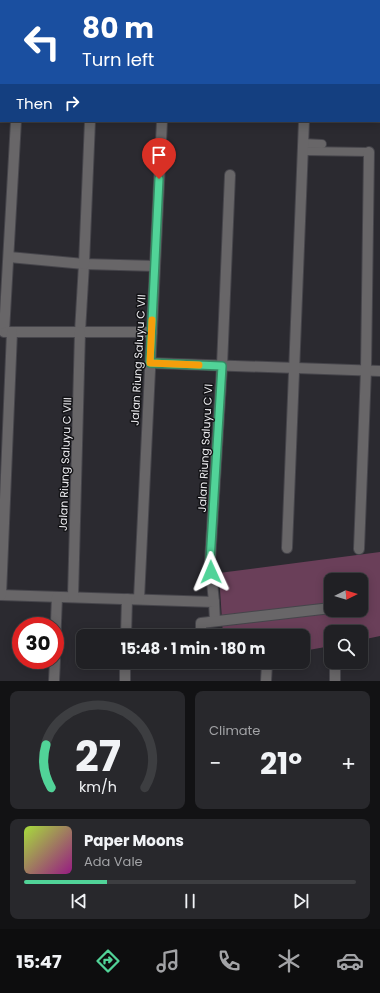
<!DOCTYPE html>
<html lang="en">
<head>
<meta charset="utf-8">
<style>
	:root { --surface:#202024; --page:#28282c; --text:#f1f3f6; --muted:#a2a3a6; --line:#3d3e41; --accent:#51d398 }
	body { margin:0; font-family:Poppins,sans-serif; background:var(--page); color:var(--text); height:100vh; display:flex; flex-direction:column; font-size:15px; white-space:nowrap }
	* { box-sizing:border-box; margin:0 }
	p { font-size:13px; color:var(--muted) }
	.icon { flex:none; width:22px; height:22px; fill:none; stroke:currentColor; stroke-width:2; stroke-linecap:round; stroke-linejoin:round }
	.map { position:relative; height:681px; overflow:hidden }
	.drawer { display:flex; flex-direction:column; gap:10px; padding:10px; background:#121214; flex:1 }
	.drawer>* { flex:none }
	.banner { position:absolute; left:0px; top:0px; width:380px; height:122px; box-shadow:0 2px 10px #0003,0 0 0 1px var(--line); background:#1a4fa0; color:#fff; overflow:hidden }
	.needle { width:26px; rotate:85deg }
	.fabs { position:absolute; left:324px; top:573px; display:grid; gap:8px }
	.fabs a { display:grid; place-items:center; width:44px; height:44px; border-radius:8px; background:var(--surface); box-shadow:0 2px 10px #0003,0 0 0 1px var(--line); font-size:20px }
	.speed { position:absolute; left:12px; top:617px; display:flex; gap:8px; font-size:20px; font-weight:700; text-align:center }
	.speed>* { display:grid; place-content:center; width:52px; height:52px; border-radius:50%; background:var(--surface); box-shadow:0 2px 10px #0003,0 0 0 1px var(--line); line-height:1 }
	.speed .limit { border:6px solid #d22; background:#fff; color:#111 }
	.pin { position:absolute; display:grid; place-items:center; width:34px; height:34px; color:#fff; margin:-41px -17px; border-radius:50% 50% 50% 0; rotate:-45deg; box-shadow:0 0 4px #0007 }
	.pin .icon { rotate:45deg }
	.me { position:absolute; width:44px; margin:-22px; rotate:359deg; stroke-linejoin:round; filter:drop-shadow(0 0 3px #0008) }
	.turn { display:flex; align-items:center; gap:14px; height:84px; padding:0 16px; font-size:18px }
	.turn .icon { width:52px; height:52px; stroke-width:2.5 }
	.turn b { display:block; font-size:28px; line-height:34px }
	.then { display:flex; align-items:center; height:38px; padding:0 16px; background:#0003; gap:8px; font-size:15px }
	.big { font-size:30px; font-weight:700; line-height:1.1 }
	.drawer .tile { flex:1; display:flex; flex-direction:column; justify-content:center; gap:6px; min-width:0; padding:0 14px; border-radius:8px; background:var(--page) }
	.drawer .dial { align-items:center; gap:0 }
	.dial svg { height:104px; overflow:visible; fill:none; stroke:var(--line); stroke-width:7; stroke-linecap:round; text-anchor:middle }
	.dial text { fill:var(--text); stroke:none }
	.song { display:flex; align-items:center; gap:12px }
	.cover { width:48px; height:48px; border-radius:6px; background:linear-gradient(135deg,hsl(80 70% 55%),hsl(310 70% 35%)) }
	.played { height:4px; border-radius:2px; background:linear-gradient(90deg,var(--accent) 25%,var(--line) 25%) }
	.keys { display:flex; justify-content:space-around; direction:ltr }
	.heat { display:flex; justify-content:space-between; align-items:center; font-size:22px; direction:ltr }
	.drawer .tiles { flex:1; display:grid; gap:10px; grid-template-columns:1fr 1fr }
	.tile:last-child { grid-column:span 2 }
	.trip { position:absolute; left:76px; top:629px; width:234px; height:40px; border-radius:8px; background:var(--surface); box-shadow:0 2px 10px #0003,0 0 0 1px var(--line); font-weight:700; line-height:40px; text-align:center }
	.tab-bar { display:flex; height:64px; justify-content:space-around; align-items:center; background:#0d0d0e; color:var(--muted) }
	.tab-bar .icon { width:28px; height:28px }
	.tab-bar .active { color:var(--accent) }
	.tab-bar b { font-size:18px; color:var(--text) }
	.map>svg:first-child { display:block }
	.green { fill:#6a3f59; fill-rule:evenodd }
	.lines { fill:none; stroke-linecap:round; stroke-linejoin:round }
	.service-casing { stroke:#46454b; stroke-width:10 }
	.pedestrian-casing { stroke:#46454b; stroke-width:12 }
	.minor-casing { stroke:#46454b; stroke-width:12 }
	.service { stroke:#686668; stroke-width:8 }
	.pedestrian { stroke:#686668; stroke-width:10 }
	.minor { stroke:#686668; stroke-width:10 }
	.route-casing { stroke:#358963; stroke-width:10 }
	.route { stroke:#51d398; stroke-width:7 }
	.slow { stroke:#f59e0b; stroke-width:7 }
	.labels { text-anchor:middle; stroke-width:3; stroke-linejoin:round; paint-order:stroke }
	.street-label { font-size:11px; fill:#efeef2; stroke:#131316 }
</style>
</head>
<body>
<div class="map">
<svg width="380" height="681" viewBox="0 0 380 681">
	<rect width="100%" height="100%" fill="#2b2a30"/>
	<path class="green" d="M380 552V636L361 640V632H331V646L303 651V636H223L219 573ZM331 580H361V610H331Z"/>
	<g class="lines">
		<g class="service-casing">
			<g id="service">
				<polyline points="303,143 322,144"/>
				<polyline points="303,151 369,152"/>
			</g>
		</g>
		<g class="pedestrian-casing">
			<polyline id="pedestrian" points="80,332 84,264"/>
		</g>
		<g class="minor-casing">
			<g id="minor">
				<polyline points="167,1 167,0"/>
				<polyline points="0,26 1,26"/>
				<polyline points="379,38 380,38"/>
				<polyline points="9,257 84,264 155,266"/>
				<polyline points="84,264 90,121"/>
				<polyline points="4,332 16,121"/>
				<polyline points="6,332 152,332"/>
				<polyline points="150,363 380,371"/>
				<polyline points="287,548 304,121"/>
				<polyline points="359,549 366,370 369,152"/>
				<polyline points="0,595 214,602 215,621"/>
				<polyline points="1,595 12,332"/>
				<polyline points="73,597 80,332"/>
				<polyline points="139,599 162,121"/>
				<polyline points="214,602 210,561 222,366 230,175"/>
				<polyline points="126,636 127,599"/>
				<polyline points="201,636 201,623 331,608"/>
				<polyline points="55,647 57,597"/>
				<polyline points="54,681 55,660"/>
				<polyline points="125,681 125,662"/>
				<polyline points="266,681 267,664"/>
				<polyline points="335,681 335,662"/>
			</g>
		</g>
		<use href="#service" class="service"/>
		<use href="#pedestrian" class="pedestrian"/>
		<use href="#minor" class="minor"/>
	</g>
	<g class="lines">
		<g class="route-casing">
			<polyline id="route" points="159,179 150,363 222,366 210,561 211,572"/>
		</g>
		<use href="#route" class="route"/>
		<polyline class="slow" points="152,320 150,363 199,365"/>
	</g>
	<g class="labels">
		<g class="street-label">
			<text transform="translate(138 360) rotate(-87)" y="4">Jalan Riung Saluyu C VII</text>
			<text transform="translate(205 448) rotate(-87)" y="4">Jalan Riung Saluyu C VI</text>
			<text transform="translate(65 464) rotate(-88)" y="4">Jalan Riung Saluyu C VIII</text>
		</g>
	</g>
</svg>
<div class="fabs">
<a><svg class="needle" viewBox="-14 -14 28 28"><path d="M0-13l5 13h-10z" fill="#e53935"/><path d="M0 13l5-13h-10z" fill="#a2a3a6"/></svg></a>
<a><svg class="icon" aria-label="search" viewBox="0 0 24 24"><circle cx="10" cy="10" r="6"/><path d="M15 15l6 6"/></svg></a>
</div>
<div class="speed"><div class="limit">30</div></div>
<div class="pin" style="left:159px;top:179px;background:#d93025"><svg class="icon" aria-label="arrive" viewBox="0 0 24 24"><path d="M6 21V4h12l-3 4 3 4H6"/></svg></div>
<svg class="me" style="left:211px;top:572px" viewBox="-20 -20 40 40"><path d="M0-17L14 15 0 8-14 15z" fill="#51d398" stroke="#fff" stroke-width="4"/></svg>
<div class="trip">15:48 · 1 min · 180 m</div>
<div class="banner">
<div class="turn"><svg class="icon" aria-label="left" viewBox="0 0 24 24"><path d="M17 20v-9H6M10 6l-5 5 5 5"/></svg><div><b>80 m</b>Turn left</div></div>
<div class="then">Then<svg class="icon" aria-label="right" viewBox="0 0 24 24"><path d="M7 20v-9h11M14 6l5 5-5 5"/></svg></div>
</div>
</div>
<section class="drawer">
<div class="tiles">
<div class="tile dial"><svg viewBox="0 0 100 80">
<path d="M14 69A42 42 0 1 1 86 69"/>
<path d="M14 69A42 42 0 0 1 10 36" stroke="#51d398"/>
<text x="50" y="56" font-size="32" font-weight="700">27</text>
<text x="50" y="72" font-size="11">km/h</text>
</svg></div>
<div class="tile"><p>Climate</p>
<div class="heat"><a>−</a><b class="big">21°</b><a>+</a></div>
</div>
<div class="tile">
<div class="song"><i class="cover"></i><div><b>Paper Moons</b><p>Ada Vale</p></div></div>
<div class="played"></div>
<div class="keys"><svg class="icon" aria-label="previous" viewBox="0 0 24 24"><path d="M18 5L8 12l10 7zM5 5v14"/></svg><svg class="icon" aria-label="pause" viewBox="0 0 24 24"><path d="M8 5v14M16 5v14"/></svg><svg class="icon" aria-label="next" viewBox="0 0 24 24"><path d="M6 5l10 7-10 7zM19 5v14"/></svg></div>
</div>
</div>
</section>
<nav class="tab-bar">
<b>15:47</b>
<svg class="icon active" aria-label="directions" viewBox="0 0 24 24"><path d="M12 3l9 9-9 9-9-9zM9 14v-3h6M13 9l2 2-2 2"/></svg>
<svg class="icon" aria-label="music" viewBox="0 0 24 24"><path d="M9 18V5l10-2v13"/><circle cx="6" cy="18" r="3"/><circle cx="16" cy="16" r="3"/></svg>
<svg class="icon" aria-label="phone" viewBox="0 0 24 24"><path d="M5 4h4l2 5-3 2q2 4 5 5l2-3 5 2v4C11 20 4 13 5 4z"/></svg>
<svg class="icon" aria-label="climate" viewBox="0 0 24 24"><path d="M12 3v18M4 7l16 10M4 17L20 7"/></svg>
<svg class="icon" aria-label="car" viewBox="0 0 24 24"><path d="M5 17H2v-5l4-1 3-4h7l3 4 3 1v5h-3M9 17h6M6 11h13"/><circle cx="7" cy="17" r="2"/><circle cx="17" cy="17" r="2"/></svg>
</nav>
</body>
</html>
